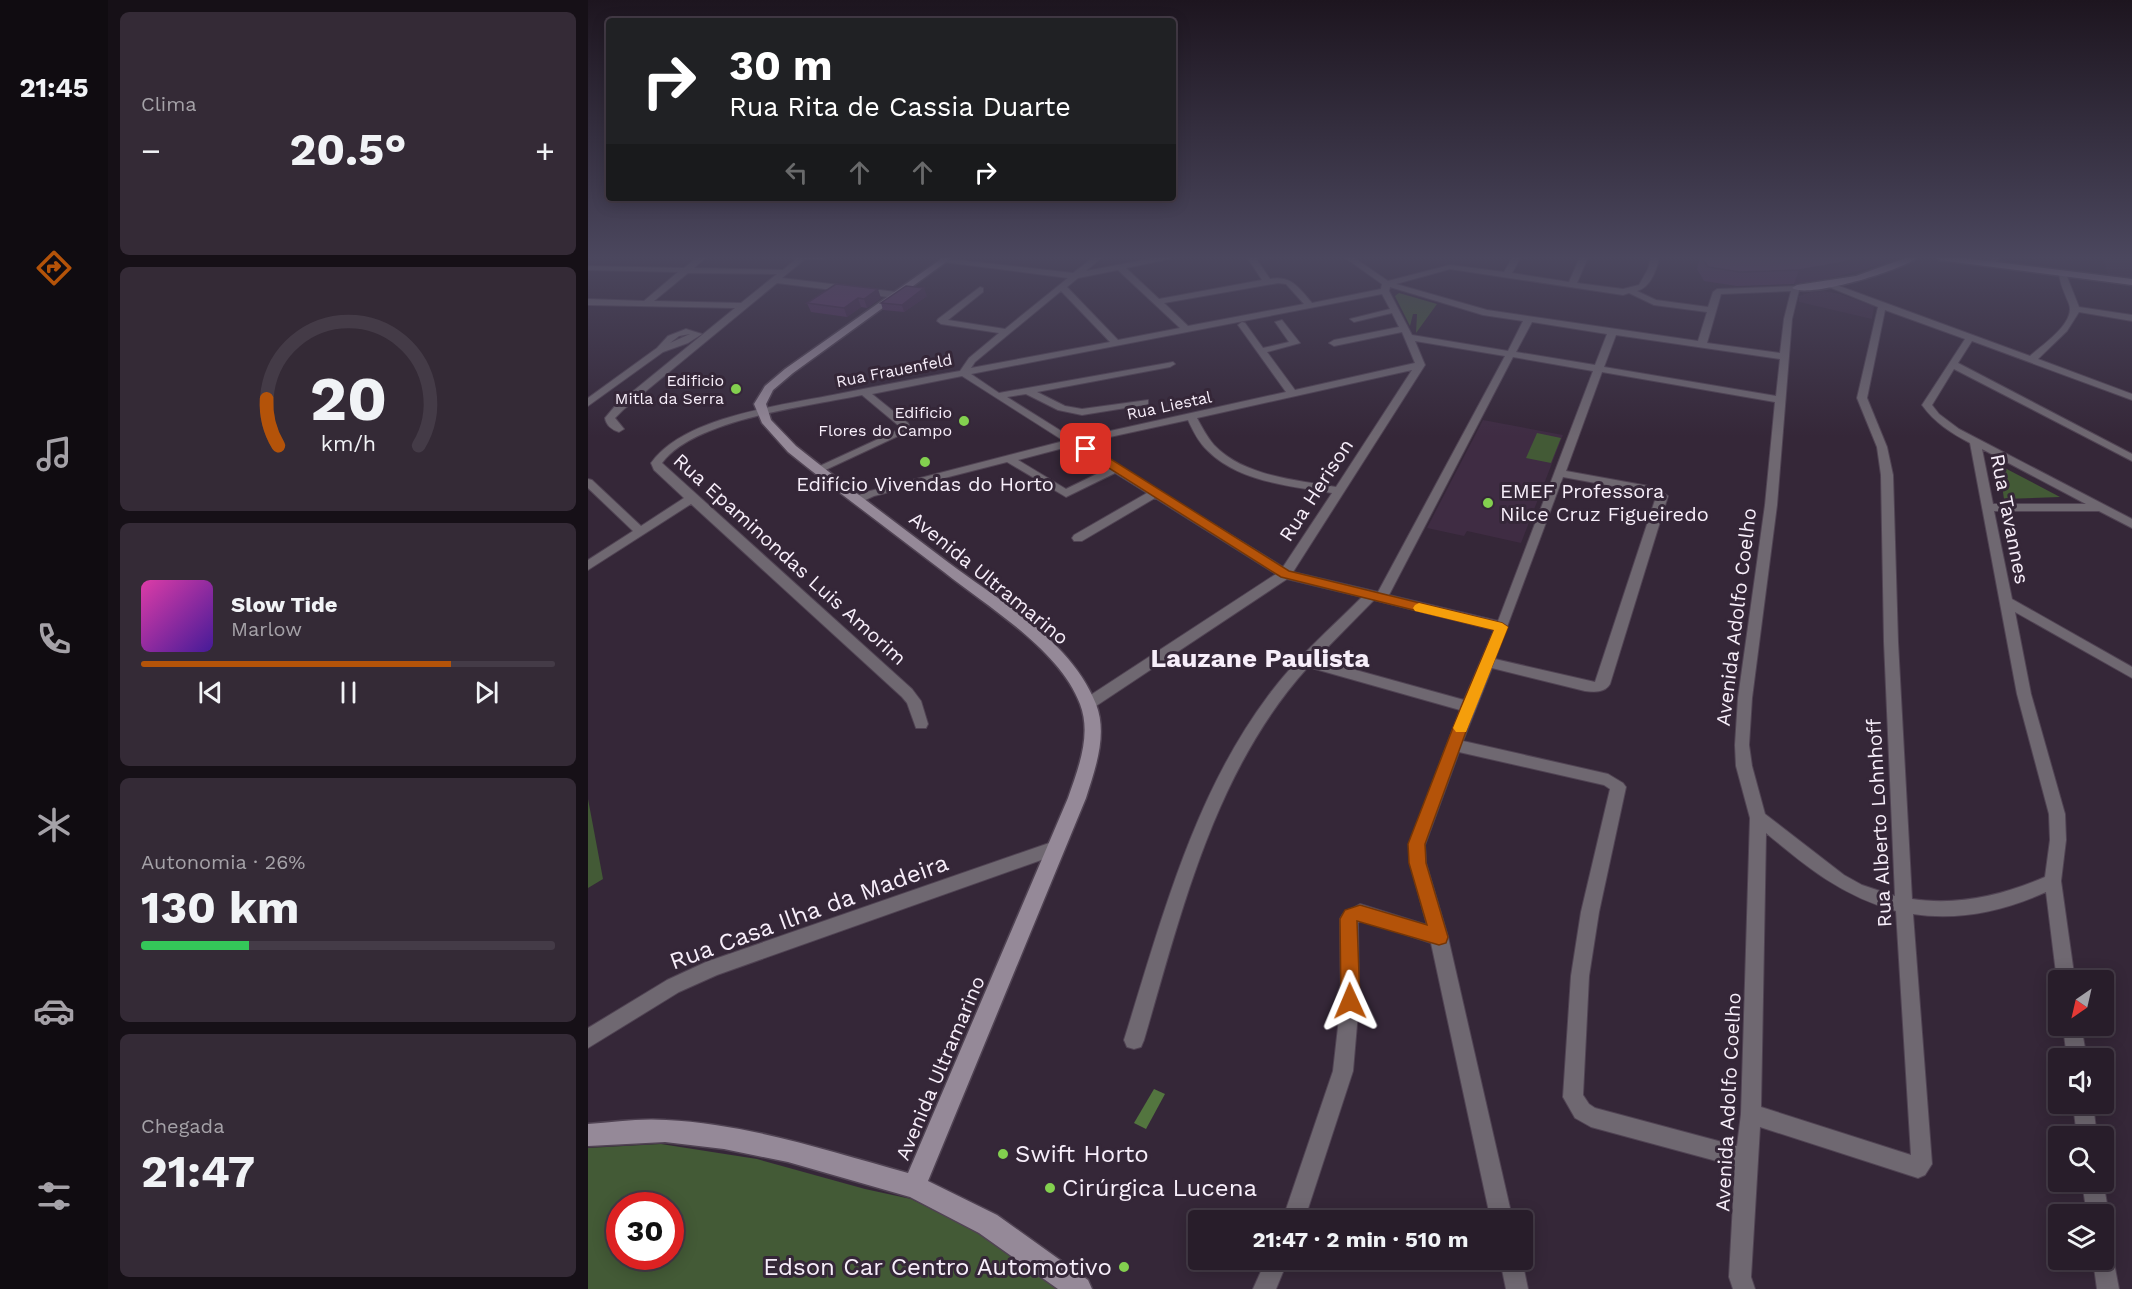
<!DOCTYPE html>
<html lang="pt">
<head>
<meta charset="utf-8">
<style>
	:root { --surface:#281d2a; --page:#342a36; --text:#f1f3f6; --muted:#a5a2a8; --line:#443b47; --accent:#b45309 }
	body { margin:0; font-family:"Work Sans",sans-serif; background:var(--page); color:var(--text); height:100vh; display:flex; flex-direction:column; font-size:22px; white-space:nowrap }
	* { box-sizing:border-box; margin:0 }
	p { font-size:20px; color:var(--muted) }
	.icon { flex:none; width:33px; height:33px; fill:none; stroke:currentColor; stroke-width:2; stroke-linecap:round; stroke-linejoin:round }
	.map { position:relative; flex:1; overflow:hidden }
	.drawer { display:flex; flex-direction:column; gap:12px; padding:12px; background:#161017; width:480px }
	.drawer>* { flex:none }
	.hud { position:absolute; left:18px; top:18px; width:570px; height:183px; border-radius:6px; box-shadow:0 3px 15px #0003,0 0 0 2px var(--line); background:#202124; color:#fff; overflow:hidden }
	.needle { width:39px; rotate:214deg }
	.controls { position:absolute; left:1460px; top:970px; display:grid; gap:12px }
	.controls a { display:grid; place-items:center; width:66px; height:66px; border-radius:6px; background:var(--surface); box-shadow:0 3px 15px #0003,0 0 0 2px var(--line); font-size:30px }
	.speed { position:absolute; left:18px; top:1192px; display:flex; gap:12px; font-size:30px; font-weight:700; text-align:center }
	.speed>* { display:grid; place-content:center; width:78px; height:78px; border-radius:50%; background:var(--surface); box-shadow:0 3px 15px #0003,0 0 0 2px var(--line); line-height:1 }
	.speed .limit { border:9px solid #d22; background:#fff; color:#111 }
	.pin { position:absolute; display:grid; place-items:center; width:51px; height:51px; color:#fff; margin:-26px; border-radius:12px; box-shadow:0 3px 9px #0006 }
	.me { position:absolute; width:66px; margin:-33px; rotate:359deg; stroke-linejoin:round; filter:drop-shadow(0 0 4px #0008) }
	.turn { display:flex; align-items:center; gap:21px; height:126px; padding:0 24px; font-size:27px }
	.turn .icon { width:78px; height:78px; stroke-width:2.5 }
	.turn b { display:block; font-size:42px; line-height:51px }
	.lanes { display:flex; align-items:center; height:57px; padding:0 24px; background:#0003; justify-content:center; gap:30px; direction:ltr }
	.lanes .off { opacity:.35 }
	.big { font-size:45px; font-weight:700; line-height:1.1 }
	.drawer .tile { flex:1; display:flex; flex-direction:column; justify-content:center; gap:9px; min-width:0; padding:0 21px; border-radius:9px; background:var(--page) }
	.drawer .dial { align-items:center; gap:0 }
	.dial svg { height:156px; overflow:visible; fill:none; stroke:var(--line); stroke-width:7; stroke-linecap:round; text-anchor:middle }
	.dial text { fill:var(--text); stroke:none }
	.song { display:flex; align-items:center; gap:18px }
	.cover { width:72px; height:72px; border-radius:9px; background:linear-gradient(135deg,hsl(320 70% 55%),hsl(260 70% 35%)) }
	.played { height:6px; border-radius:3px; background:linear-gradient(90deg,var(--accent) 75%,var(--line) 75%) }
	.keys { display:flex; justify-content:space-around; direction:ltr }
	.heat { display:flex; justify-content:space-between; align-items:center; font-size:33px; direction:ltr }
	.charge { height:9px; border-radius:4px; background:linear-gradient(90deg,#34c759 26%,var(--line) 0) }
	.trip { position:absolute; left:600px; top:1210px; width:345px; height:60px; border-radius:6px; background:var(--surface); box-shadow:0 3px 15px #0003,0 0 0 2px var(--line); font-weight:700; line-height:60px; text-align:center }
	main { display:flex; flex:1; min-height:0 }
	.tab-bar { display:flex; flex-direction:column; width:108px; justify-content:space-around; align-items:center; background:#100c11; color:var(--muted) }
	.tab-bar .icon { width:42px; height:42px }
	.tab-bar .on { color:var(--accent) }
	.tab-bar b { font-size:27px; color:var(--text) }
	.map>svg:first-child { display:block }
	.built { fill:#3f2c43 }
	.green { fill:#435a36; fill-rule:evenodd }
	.water { fill:#53753f }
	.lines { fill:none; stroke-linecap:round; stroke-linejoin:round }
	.street-casing { stroke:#504353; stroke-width:2 }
	.secondary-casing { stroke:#504353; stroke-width:3 }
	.street { fill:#6f6871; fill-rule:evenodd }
	.secondary { fill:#958998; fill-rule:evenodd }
	.wall { fill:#502f58 }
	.shaded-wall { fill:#412647 }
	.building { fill:#5d3766; stroke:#412647; stroke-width:1.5 }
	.route { fill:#b45309; stroke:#753606; stroke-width:1.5 }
	.slow { fill:#f59e0b }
	.poi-dot { fill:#83d04f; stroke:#352738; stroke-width:2 }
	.labels { text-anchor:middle; stroke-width:6; stroke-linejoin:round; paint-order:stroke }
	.far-street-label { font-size:16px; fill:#f7eefa; stroke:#352738 }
	.far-poi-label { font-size:16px; fill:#f7eefa; stroke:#352738; text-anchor:end }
	.poi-label { font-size:20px; fill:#f7eefa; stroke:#352738 }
	.street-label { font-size:20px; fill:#f7eefa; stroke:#352738 }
	.near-street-label { font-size:24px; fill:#f7eefa; stroke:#352738 }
	.near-poi-label { font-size:24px; fill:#f7eefa; stroke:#352738; text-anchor:start }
	.district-label { font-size:26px; font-weight:bold; fill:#f7eefa; stroke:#352738 }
</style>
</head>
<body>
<main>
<nav class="tab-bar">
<b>21:45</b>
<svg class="icon on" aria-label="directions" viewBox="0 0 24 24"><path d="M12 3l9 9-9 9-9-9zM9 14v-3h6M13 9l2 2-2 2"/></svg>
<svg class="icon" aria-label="music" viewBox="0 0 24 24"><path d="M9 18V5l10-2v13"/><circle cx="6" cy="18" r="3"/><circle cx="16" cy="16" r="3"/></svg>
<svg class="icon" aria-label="phone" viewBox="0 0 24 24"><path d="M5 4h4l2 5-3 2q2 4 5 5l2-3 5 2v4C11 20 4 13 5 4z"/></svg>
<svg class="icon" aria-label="climate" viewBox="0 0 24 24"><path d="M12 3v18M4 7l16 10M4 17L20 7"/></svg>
<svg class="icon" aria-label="car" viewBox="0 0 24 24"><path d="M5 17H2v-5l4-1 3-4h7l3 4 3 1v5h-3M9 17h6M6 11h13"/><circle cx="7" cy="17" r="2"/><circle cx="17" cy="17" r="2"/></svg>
<svg class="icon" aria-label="filters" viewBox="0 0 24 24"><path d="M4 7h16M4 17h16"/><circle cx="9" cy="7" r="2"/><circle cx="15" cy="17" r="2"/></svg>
</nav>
<section class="drawer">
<div class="tile"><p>Clima</p>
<div class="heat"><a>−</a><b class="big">20.5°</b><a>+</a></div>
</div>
<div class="tile dial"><svg viewBox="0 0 100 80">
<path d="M14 69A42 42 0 1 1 86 69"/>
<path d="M14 69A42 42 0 0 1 8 45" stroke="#b45309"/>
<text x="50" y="56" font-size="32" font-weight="700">20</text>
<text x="50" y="72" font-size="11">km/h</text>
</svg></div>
<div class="tile">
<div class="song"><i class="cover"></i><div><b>Slow Tide</b><p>Marlow</p></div></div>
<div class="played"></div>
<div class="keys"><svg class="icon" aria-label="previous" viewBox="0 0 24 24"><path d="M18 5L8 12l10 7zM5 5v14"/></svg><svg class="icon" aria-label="pause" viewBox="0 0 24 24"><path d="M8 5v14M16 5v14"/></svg><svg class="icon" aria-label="next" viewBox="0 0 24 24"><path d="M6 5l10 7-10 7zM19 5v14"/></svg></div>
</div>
<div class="tile"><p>Autonomia · 26%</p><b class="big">130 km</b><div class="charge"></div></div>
<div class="tile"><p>Chegada</p><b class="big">21:47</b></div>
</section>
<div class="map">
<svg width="1544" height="1289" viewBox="0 0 1544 1289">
	<rect width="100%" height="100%" fill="#352738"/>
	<g class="built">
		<polygon points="1515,257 1544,257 1544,281 1521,277"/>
		<polygon points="1236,291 1252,294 1286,306 1284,319 1211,302 1211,296 1223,292"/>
		<polygon points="895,420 975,435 933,543 879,531 876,536 839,528"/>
	</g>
	<g class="green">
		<polygon points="811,293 849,304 828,333 829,314 825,314 822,326 807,296"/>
		<polygon points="949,433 973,438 963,463 938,458"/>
		<polygon points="1411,465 1472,497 1416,499"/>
		<polygon points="0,799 15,879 0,888"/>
		<path d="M73 1144 169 1159 277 1189 323 1199 387 1231 471 1289H0V1148ZM32 1206H82V1257H32Z"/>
	</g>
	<polygon class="water" points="566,1089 577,1094 558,1129 546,1123"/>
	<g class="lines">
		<g class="street-casing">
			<g id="street">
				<path d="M110 257H118L106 268 195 270 208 259 202 257H239L235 259H217L194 278 308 292 312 295 308 298 189 283 35 410 27 418 36 429 31 432C24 430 18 425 17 418L27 406 147 308 0 305V299L56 301 90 272 0 270V266L96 268ZM100 273 189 274 153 303 66 301Z"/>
				<path d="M506 257H514L498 271 571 257H585L581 259 538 268 571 299 674 280 659 257H667L682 279C703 275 711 288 724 303L793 289 794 284 756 257H765L800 281 862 265 916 272 925 257H933L924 273 981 282 992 257H1000L989 283 1035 289 1051 285 1060 269 1063 257H1071C1069 269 1063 287 1049 291L1068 300 1120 307 1125 292 1129 289 1212 286 1204 319 1189 505 1164 698 1161 745 1164 766 1177 814 1256 875 1274 885 1307 896 1296 642 1293 475 1289 447 1269 398 1290 307 1236 285 1243 283 1442 356C1454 345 1488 323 1481 304 1477 294 1471 282 1471 272L1478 274 1491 307 1544 315V321L1491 312 1479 331 1450 359 1544 394V400L1384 341 1370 363 1544 454V461L1366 369 1344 405 1351 414 1371 429 1544 519V528L1511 511H1406L1424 599 1544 667V678L1427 612 1443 694 1477 814 1478 840 1473 881 1487 981H1470V984L1469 981 1458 892C1416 911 1371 921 1325 914L1344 1164 1337 1175 1330 1178 1172 1127 1163 1277 1167 1289H1145L1141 1277 1147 1166 1003 1127 987 1118 975 1097 983 976 993 912 1022 789 1016 785 871 752 837 845 838 863 860 937 925 1221H903L843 943 774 920 770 923 771 1001 765 1071 716 1221H694L745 1071 753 1001 752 919 755 914 772 904 839 925 822 863 821 845 872 710 720 667C627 770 594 910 556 1040L553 1047 546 1049 539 1047 536 1040C573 922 605 796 680 696 707 659 742 629 774 597L699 579 505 708H495L493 704 495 700 688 574 567 498 494 541H486L484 538 486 535 559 493 527 473 478 497 419 462 286 496 273 502H265V498L278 492 476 441 374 376 284 394 320 423 323 430 233 472 229 473 223 470 312 429 311 426 274 395C222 406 106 419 74 463L324 689 333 701 340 724 338 728H328L319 703 314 697 103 504 0 570V560L45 531 0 488V479L4 480 53 526 96 498 66 470 63 463C96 416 196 405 250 394 290 386 331 378 372 371L381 358 411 333 353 324 349 321 350 319 392 287 395 288V292L360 320 417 329 480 278 356 262 352 260 353 258 485 273ZM862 269 1035 295 1041 293 1066 305 1119 312 1110 341 899 310 808 284ZM530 270 592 328 530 340 479 287 490 278ZM690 283 698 284 716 304 600 326 576 303ZM802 287 895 315 935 321 920 351 824 335 801 291ZM473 291 522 342 383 368 387 362ZM1203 291 1196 319 1192 353 1119 343 1133 294ZM794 294 802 309 762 319 766 322 804 313 811 327 746 340 741 343 746 346 814 332 827 363 707 390 679 352 712 343 694 320 687 322 701 342 675 348 657 323 654 322 650 325 698 392 486 439 419 397 438 394 470 410 494 415 556 405 560 404V400L494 409 477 406 449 392 582 367 587 364 585 362 411 393 383 374ZM1297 310 1377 339 1334 405C1347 423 1363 433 1382 443L1429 694 1461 814 1462 840 1457 877C1415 895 1371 906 1324 899L1310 642 1305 475 1299 447 1279 398ZM944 322 1019 334 1007 365 928 352ZM1028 335 1192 359 1188 396 1016 367ZM827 341 917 356 790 592 705 572 837 365ZM925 357 1005 371 910 621 801 595ZM824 370 748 487C708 480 655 476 626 445 619 437 614 427 609 418ZM1014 372 1187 402 1177 505 1150 698 1147 745 1148 766 1162 818 1153 1114 1149 1146 1007 1108 1001 1104 995 1095 1001 976 1011 912 1038 787 1035 783 1020 774 875 741 904 668 997 691C1006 692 1017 693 1022 684L1080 496 1066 487 978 471ZM600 420C605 431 611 443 620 451 651 482 703 486 744 493L695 567 494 443ZM483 446 519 469 478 489 430 460ZM1394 449 1498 504H1405ZM975 477 1062 493 1068 497 1007 682 907 659ZM786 600 906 630 876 700 728 659ZM1178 833C1220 868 1254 896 1308 911L1323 1155 1173 1107Z"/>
				<polygon points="1405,257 1414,257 1404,265 1398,265 1398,261"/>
				<path d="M98 329 114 334 100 343 75 352 0 406V398L69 348 80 336ZM102 334 82 343 91 336Z"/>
				<polygon points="467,841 473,843 475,848 473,853 129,975 91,992 0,1048 0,1028 79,980 118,962"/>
				<polygon points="1475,1026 1493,1026 1499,1059 1479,1059"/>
				<polygon points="1485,1104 1505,1104 1509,1137 1489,1137"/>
				<polygon points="1515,1181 1521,1215 1515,1224 1515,1215 1499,1215 1494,1182"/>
				<polygon points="1515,1244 1523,1247 1531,1289 1509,1289 1505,1260 1515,1260"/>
				<polygon points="678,1260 700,1260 688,1289 665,1289"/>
				<polygon points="912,1260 934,1260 940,1289 918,1289"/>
			</g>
		</g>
		<g class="secondary-casing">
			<g id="secondary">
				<path d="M356 257H365L205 373 185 390 178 404 183 420 208 446C258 486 310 524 361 563 413 602 483 641 508 704 520 735 507 769 498 798L340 1181 409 1215 500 1280 504 1289H470L391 1233 322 1197 200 1162 136 1149 77 1142 0 1146V1124C26 1122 52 1118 78 1120 160 1124 241 1151 320 1173L480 798C490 769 504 735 492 704 472 650 400 607 356 572 304 532 251 493 200 452L174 423 166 404 177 386 197 369Z"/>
				<path d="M1320 257H1330C1315 270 1220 299 1204 288L1209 285 1268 276Z"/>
				<polygon points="1347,257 1368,257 1544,279 1544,285 1351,260"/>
			</g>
		</g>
		<use href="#street" class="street"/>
		<use href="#secondary" class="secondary"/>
	</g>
	<g class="wall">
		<polygon points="1112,257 1303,257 1301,262 1246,277 1206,284 1149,286 1116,281 1109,269"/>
		<polygon points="248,284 293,298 279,308 273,307 259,317 223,312 219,303"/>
		<polygon points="339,296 316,312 295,310 293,303"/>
	</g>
	<g class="shaded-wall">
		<polygon points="1275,257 1303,257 1301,262 1246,277 1206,284 1211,270"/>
		<polygon points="336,288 339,296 316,312 314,305"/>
		<polygon points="290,289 293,298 279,308 276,299"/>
		<polygon points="270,298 273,307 259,317 256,308"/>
	</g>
	<g class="building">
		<polygon points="1113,257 1275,257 1251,263 1211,270 1152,272 1120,267"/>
		<polygon points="248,284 290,289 276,299 270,298 256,308 219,303"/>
		<polygon points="318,286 336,288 314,305 293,303"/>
	</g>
	<linearGradient id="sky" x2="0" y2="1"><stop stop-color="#1d151f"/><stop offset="0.59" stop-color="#4b475e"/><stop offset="1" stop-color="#4b475e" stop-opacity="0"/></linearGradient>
	<rect width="1544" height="437" fill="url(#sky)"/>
	<polygon class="route" points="494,446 502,446 701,571 914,623 920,627 887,707 837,844 838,863 860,937 858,943 851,945 769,921 772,1001 769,1008 762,1010 756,1008 753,1001 752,919 757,910 772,905 839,925 821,863 820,844 873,707 906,630 693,577 494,451"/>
	<polygon class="slow" points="831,603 914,623 920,627 878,732 868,732 865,728 906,630 827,611 825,608 827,605"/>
	<g class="poi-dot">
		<circle cx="148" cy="389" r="6"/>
		<circle cx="376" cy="421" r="6"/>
		<circle cx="337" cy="462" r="6"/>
		<circle cx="900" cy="503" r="6"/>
		<circle cx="415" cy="1154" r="6"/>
		<circle cx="462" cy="1188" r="6"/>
		<circle cx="536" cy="1267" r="6"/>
	</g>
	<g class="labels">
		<g class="far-street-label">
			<text transform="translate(306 370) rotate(-11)" y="6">Rua Frauenfeld</text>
			<text transform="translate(581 405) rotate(-12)" y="6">Rua Liestal</text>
		</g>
		<g class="far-poi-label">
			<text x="136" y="386">Edificio<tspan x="136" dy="18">Mitla da Serra</tspan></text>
			<text x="364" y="418">Edificio<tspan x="364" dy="18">Flores do Campo</tspan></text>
		</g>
		<g class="poi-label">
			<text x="337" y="491">Edifício Vivendas do Horto</text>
			<text x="912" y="498" text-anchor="start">EMEF Professora<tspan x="912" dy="23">Nilce Cruz Figueiredo</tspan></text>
		</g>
		<g class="street-label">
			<text transform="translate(728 490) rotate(-57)" y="7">Rua Herison</text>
			<text transform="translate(1422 519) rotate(79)" y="7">Rua Tavannes</text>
			<text transform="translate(202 559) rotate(42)" y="7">Rua Epaminondas Luis Amorim</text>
			<text transform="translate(401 578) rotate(39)" y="7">Avenida Ultramarino</text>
			<text transform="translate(1148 617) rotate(-83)" y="7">Avenida Adolfo Coelho</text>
			<text transform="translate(1291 823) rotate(-93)" y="7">Rua Alberto Lohnhoff</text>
			<text transform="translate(352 1068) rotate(-67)" y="7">Avenida Ultramarino</text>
			<text transform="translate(1140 1102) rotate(-87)" y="7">Avenida Adolfo Coelho</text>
		</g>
		<g class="near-street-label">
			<text transform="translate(221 912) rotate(-20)" y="8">Rua Casa Ilha da Madeira</text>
		</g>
		<g class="near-poi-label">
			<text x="427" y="1162">Swift Horto</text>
			<text x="474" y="1196">Cirúrgica Lucena</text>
			<text x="524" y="1275" text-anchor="end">Edson Car Centro Automotivo</text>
		</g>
		<g class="district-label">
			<text x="672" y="667">Lauzane Paulista</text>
		</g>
	</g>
</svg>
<div class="controls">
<a><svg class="needle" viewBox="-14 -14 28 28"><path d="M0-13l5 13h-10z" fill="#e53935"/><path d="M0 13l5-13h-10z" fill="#a5a2a8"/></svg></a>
<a><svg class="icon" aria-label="sound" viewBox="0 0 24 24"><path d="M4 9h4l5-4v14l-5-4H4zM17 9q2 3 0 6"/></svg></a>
<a><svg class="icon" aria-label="search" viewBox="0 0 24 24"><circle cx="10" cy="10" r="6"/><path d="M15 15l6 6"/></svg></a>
<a><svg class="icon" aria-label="layers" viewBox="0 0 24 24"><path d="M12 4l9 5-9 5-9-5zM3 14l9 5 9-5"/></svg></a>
</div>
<div class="speed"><div class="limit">30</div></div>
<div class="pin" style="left:498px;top:449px;background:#d93025"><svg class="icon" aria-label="arrive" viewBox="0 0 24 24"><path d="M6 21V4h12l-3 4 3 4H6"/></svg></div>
<svg class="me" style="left:762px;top:1001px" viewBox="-20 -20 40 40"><path d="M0-17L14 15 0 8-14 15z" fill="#b45309" stroke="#fff" stroke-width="4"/></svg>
<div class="trip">21:47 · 2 min · 510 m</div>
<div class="hud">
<div class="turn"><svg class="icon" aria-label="right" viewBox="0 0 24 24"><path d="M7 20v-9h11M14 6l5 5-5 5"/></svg><div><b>30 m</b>Rua Rita de Cassia Duarte</div></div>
<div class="lanes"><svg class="icon off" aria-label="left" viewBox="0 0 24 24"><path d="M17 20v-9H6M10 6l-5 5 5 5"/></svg><svg class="icon off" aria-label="ahead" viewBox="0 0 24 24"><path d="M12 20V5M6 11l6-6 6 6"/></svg><svg class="icon off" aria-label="ahead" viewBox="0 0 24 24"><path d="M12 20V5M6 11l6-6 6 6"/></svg><svg class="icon" aria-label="right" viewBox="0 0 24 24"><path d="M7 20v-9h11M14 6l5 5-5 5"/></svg></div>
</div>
</div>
</main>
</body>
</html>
